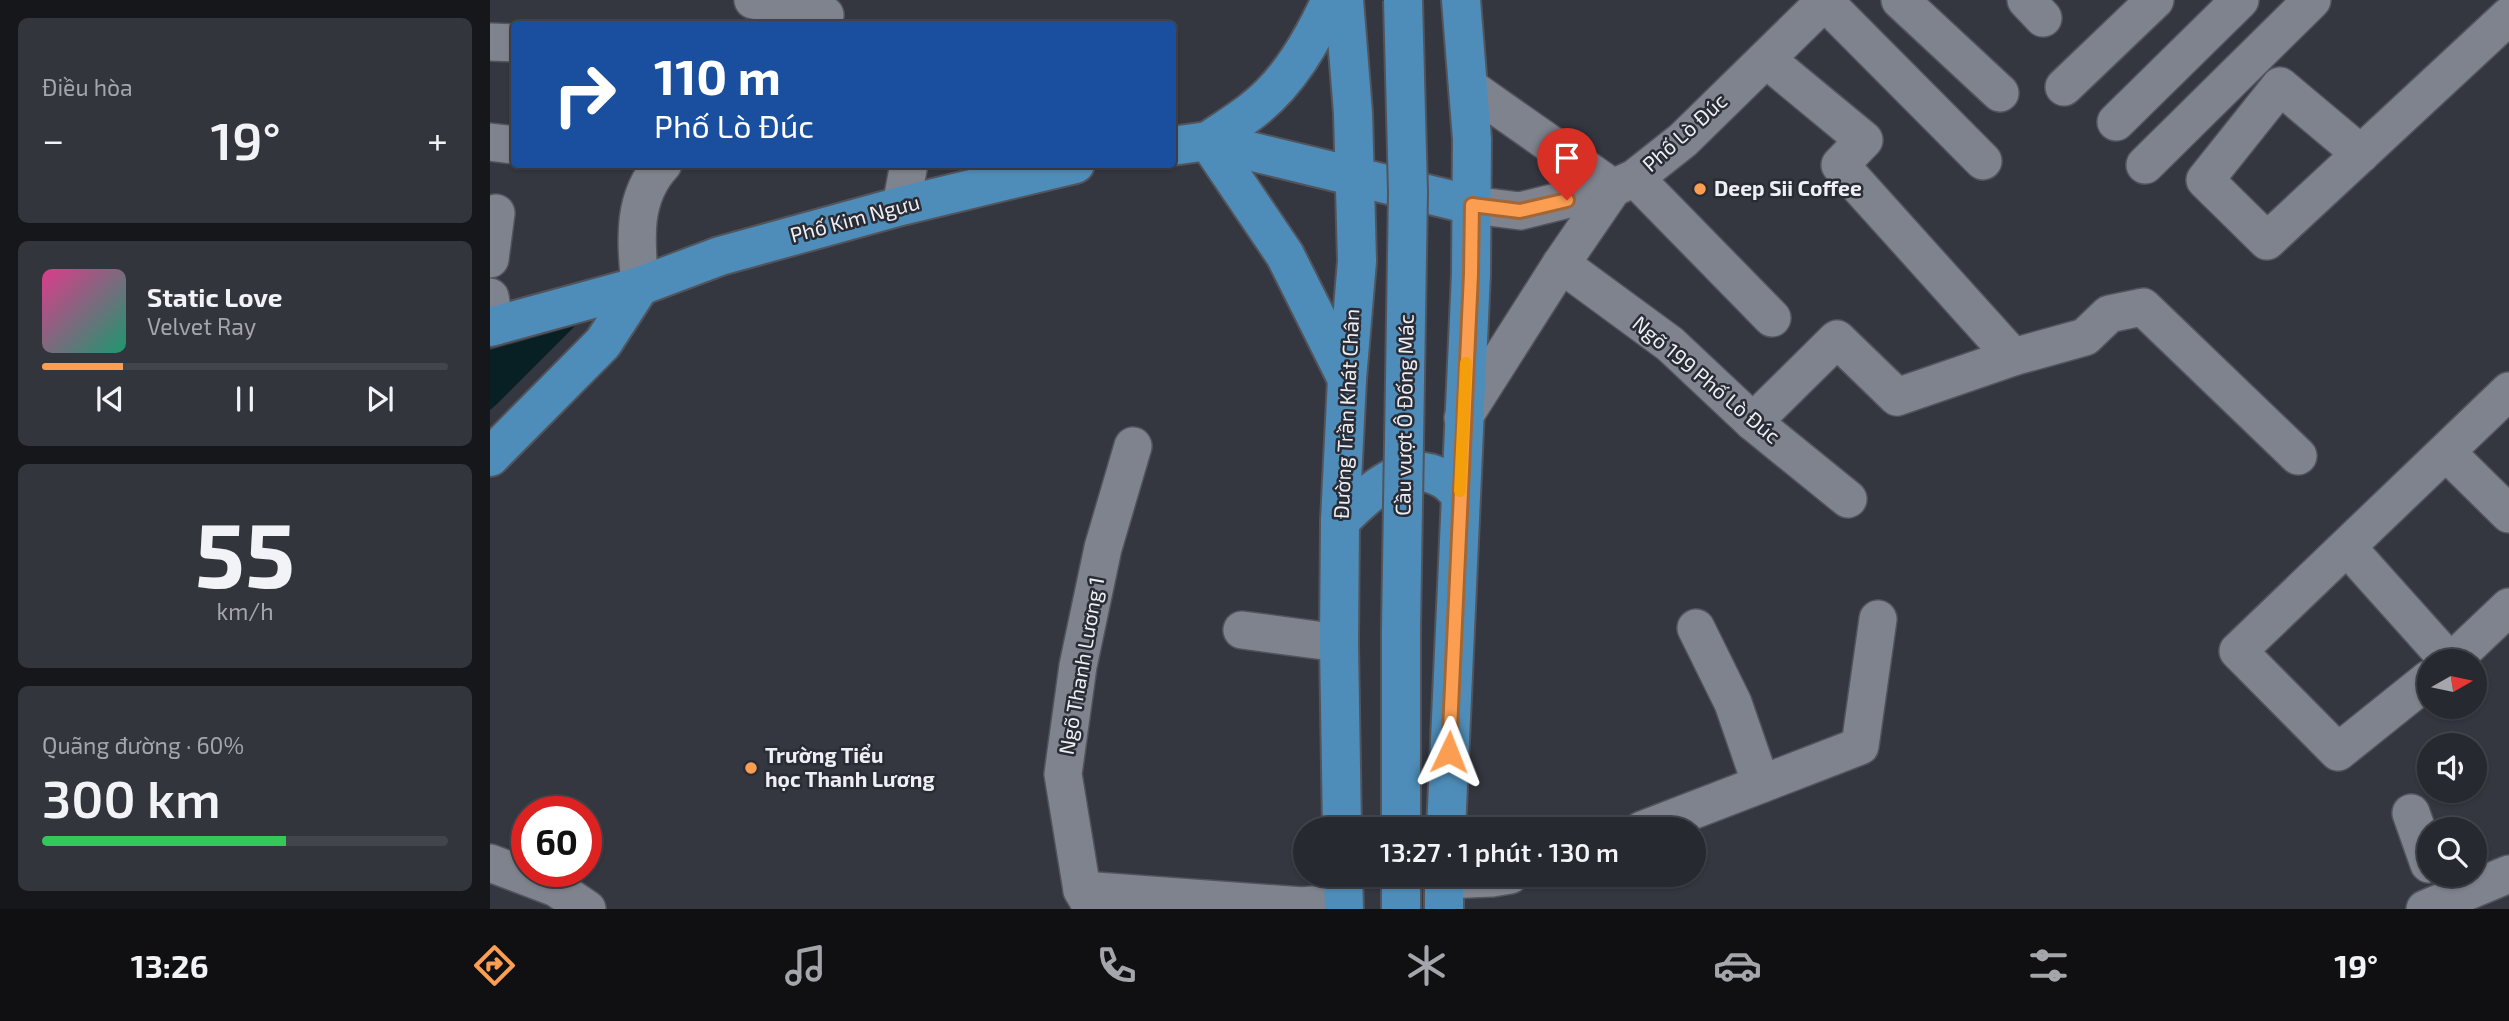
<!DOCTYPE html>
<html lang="vi">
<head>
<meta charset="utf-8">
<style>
	:root { --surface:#272930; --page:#33353c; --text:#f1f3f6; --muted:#a4a6ab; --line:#43454c; --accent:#fb9e52 }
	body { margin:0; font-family:"Exo 2",sans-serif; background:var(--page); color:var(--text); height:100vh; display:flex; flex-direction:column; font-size:26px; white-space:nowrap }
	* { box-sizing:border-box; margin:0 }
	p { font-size:23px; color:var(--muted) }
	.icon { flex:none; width:38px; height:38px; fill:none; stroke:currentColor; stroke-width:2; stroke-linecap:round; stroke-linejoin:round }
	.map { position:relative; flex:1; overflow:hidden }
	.side { display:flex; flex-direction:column; gap:18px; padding:18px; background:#15171a; width:490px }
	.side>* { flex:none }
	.guide { position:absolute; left:21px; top:21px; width:665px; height:147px; border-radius:7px; box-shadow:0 2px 5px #0004,0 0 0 2px var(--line); background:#1a4fa0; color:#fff; overflow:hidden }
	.needle { width:46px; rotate:81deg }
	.tools { position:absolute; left:1927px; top:649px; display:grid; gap:14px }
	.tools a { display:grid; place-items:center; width:70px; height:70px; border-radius:50%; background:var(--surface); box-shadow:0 2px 5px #0004,0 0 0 2px var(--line); font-size:35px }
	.speed { position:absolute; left:21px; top:796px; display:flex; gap:14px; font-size:35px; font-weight:700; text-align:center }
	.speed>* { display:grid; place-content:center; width:91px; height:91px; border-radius:50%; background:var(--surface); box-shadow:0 2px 5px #0004,0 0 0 2px var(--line); line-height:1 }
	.speed .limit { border:10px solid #d22; background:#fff; color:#111 }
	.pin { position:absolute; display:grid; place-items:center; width:60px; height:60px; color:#fff; margin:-72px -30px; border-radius:50% 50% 50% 0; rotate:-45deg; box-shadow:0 0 7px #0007 }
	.pin .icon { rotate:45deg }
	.me { position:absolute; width:77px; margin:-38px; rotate:2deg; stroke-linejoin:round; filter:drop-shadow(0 0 5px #0008) }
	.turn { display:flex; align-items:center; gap:24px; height:147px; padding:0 28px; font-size:32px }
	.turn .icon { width:91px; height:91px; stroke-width:2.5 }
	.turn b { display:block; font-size:49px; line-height:60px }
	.big { font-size:52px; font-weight:600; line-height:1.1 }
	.side .tile { flex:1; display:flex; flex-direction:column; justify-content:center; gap:10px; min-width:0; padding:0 24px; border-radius:10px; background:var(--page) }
	.side .dial { align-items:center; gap:0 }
	.dial b { font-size:91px; line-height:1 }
	.song { display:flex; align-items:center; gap:21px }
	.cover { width:84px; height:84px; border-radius:10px; background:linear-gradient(135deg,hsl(330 70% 55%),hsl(160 70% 35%)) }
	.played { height:7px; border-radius:4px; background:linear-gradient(90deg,var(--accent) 20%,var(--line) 20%) }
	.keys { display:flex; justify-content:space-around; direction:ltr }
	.heat { display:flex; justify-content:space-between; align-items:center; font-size:38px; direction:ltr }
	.charge { height:10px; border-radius:5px; background:linear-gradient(90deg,#34c759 60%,var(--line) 0) }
	.trip { position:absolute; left:803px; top:817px; width:413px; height:70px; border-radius:35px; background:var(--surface); box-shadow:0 2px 5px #0004,0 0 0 2px var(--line); font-weight:600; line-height:70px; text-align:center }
	.tabs { display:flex; height:112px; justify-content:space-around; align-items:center; background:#101013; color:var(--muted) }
	.tabs .icon { width:49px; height:49px }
	.tabs .on { color:var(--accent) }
	.tabs b { font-size:32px; color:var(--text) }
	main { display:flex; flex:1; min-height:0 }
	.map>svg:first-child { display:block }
	.water { fill:#081f24 }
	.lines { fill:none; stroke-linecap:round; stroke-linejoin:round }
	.minor-casing { stroke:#52545c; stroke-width:40 }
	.major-casing { stroke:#52545c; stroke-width:42 }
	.minor { stroke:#7f838d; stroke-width:37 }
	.major { stroke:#4e8db9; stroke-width:38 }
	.major-bridge-casing { stroke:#52545c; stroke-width:42; stroke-linecap:butt }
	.major-bridge { stroke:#4e8db9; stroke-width:38 }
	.route-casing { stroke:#a36735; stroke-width:18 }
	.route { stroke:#fb9e52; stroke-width:12 }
	.slow { stroke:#f59e0b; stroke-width:12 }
	.poi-dot { fill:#fb9e52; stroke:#2a2c35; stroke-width:2.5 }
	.labels { text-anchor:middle; stroke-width:5; stroke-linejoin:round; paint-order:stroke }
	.street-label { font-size:21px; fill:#edeff5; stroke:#2a2c35 }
	.poi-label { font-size:21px; font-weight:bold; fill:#edeff5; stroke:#2a2c35; text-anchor:start }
</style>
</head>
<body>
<main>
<section class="side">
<div class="tile"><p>Điều hòa</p>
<div class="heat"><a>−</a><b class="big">19°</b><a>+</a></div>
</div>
<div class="tile">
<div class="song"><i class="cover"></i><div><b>Static Love</b><p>Velvet Ray</p></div></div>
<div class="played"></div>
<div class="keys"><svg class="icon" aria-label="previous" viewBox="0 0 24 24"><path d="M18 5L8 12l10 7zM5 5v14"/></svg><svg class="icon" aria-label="pause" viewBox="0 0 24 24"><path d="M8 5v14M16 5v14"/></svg><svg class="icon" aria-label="next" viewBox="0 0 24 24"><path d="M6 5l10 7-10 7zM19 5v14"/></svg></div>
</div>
<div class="tile dial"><b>55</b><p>km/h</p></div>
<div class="tile"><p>Quãng đường · 60%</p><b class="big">300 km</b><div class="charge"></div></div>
</section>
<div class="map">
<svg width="2019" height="909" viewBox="0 0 2019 909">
	<rect width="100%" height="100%" fill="#343740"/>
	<polygon class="water" points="85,326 7,404 0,410 0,350"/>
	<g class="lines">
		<g class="minor-casing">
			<g id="minor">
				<polyline points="263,0 335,15"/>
				<polyline points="1333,0 1493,161"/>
				<polyline points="1410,0 1510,93"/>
				<polyline points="1536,0 1553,18"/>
				<polyline points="0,42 24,43"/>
				<polyline points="1276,59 1374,140 1350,165 1523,357"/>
				<polyline points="979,87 1123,188"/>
				<polyline points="1574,87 1665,0"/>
				<polyline points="1626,122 1750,0"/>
				<polyline points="0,142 24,145"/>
				<polyline points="1871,154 1790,86 1715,180 1777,241 2019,16"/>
				<polyline points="1655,165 1822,0"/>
				<polyline points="1145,178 1282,318"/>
				<polyline points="982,205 1030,211 1123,188 1145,178 1193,140 1336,0"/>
				<polyline points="411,206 419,164"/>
				<polyline points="0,259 6,213"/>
				<polyline points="1071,264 1180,344 1263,422 1358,499"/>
				<path d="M150 286C146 242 141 198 173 164"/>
				<polyline points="0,297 5,326"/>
				<polyline points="973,418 1071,264 1123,188"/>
				<polyline points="1263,422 1347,339 1407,397 1523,357 1595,337 1619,314 1653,307 1808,456"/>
				<polyline points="1956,452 2019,514"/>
				<polyline points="1857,547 1960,662"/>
				<polyline points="1206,628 1243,703 1271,784"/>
				<polyline points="752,630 849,643"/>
				<polyline points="1961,662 2019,607"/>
				<polyline points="1939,679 1848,752 1748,651 2019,391"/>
				<polyline points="1921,813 1939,864"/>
				<polyline points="1152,830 1370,746 1388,619"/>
				<polyline points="0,863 66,888 97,909"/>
				<polyline points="954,880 1002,878 1020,875"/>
				<polyline points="592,890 813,906 853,902"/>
				<polyline points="603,909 592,890 573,774 588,666 613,548 643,446"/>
				<polyline points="1935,909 2019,874"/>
			</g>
		</g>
		<g class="major-casing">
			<g id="major">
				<path d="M841 0C822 41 799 82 763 110 749 121 733 131 718 141L795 255 857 379"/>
				<polyline points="682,146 718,141 982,205"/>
				<polyline points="0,327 150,286 230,256 411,206 585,164"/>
				<polyline points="0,457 113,343 150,286"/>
				<path d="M850 521C876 496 913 455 953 479 959 482 964 488 969 493"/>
				<polyline points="852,830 849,643 850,521 857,379 867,261 863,113 854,0"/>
				<polyline points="956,830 981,274 982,139 971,0"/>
				<polyline points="853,875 854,909"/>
				<polyline points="911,909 911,875"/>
				<polyline points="954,909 954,875"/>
			</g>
		</g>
		<use href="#minor" class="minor"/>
		<use href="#major" class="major"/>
		<g class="major-bridge-casing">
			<polyline id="major-bridge" points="911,830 911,630 918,192 913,0"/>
		</g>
		<use href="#major-bridge" class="major-bridge"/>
	</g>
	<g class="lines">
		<g class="route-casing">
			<polyline id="route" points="959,752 981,274 982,205 1030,211 1077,200"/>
		</g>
		<use href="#route" class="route"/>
		<polyline class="slow" points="970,491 976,363"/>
	</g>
	<g class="poi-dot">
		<circle cx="1210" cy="189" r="7"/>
		<circle cx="261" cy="768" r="7"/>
	</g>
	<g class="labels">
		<g class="street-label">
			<text transform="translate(1195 133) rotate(-42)" y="7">Phố Lò Đúc</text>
			<text transform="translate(365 219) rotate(-15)" y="7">Phố Kim Ngưu</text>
			<text transform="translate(1216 380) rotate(40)" y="7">Ngõ 199 Phố Lò Đúc</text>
			<text transform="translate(857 414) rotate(-87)" y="7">Đường Trần Khát Chân</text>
			<text transform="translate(915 415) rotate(-89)" y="7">Cầu vượt Ô Đống Mác</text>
			<text transform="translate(592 666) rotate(-80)" y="7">Ngõ Thanh Lương 1</text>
		</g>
		<g class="poi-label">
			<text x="1224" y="196">Deep Sii Coffee</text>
			<text x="275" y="763">Trường Tiểu<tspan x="275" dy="24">học Thanh Lương</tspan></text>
		</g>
	</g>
</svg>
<div class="tools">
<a><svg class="needle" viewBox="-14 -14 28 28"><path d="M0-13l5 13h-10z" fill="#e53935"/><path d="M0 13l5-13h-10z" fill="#a4a6ab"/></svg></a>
<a><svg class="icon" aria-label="sound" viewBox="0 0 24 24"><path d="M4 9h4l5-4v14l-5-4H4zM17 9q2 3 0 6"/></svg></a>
<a><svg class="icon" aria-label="search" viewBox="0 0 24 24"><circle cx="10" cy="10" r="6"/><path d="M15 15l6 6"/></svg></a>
</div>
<div class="speed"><div class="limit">60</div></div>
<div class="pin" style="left:1077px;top:200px;background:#d93025"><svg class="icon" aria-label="arrive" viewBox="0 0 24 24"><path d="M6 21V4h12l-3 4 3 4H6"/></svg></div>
<svg class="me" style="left:959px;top:752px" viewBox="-20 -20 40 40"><path d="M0-17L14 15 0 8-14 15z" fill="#fb9e52" stroke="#fff" stroke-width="4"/></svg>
<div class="trip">13:27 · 1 phút · 130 m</div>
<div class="guide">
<div class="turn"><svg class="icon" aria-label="right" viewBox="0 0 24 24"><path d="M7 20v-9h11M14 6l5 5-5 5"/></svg><div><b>110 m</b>Phố Lò Đúc</div></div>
</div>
</div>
</main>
<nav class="tabs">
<b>13:26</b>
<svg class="icon on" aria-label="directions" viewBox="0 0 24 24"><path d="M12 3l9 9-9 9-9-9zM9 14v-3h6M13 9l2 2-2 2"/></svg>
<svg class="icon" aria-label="music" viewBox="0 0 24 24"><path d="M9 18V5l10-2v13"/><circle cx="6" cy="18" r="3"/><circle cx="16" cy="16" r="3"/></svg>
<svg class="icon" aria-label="phone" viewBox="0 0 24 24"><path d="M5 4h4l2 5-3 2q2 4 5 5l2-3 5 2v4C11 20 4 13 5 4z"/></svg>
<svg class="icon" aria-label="climate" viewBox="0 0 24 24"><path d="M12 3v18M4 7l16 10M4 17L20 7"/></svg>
<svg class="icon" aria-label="car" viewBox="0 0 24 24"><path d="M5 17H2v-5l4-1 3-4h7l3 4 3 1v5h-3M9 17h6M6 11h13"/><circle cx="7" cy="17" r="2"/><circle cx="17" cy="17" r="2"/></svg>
<svg class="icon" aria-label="filters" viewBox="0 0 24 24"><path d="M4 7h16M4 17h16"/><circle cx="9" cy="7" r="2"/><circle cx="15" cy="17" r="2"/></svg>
<b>19°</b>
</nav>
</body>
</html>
